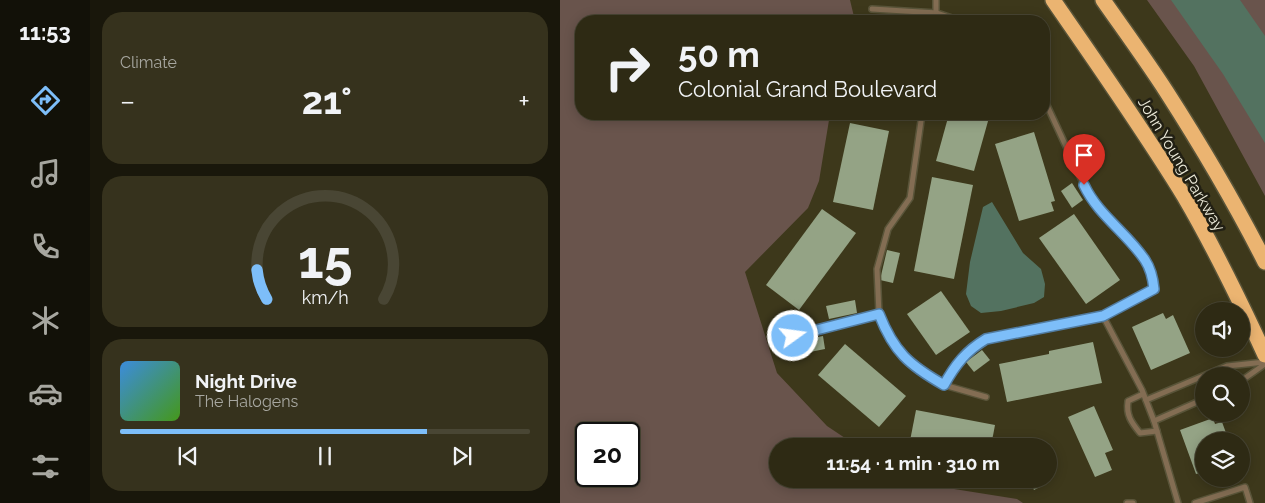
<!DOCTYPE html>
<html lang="en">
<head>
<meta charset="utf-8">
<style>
	:root { --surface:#2e2a14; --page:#36321d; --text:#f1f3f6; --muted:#a7a7a0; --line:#494634; --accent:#7dbef9 }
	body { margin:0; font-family:Raleway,sans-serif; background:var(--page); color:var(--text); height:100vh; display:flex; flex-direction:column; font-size:19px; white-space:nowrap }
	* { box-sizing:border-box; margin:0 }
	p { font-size:16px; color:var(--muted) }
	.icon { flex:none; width:28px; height:28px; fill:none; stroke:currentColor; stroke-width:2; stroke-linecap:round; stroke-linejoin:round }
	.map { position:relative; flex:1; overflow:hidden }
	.sheet { display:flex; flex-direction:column; gap:12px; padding:12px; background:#19170b; width:470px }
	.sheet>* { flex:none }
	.hud { position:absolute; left:15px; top:15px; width:475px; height:105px; border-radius:20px; box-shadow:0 2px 12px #0003,0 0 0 1px var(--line); background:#2e2a14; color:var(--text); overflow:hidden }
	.fabs { position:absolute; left:635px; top:302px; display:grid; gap:10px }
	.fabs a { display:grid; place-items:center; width:55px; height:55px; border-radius:50%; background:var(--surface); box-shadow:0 2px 12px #0003,0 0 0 1px var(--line); font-size:25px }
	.speed { position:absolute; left:15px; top:422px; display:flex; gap:10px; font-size:25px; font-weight:700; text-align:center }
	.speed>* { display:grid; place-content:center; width:65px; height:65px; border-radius:50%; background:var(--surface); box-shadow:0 2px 12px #0003,0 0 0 1px var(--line); line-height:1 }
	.speed .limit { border:2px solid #111; border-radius:8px; background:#fff; color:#111 }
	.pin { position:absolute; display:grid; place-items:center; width:42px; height:42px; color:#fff; margin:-51px -21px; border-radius:50% 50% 50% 0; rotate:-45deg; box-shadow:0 0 5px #0007 }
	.pin .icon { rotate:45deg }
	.me { position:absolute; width:55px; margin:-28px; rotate:76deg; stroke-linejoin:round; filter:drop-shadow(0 0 4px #0008) }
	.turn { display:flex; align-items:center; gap:18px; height:105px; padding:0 20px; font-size:22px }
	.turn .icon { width:65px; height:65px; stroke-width:2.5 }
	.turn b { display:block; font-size:35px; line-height:42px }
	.big { font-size:38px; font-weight:700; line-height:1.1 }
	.sheet .tile { flex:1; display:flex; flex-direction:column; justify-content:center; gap:8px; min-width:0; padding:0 18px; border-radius:20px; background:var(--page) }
	.sheet .dial { align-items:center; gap:0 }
	.dial svg { height:130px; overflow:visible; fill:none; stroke:var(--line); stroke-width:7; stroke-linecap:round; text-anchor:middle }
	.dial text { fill:var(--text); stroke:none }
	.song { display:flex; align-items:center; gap:15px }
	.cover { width:60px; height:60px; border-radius:8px; background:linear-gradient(135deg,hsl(210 70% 55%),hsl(100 70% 35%)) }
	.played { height:5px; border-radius:2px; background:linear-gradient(90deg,var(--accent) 75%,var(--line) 75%) }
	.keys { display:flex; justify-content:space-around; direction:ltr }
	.heat { display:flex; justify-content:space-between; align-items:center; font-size:28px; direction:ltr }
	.trip { position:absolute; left:209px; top:438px; width:288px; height:50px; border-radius:25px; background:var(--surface); box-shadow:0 2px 12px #0003,0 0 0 1px var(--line); font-weight:700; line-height:50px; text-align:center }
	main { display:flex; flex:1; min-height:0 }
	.dock { display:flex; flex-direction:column; width:90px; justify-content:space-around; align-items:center; background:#121108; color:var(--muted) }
	.dock .icon { width:35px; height:35px }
	.dock .active { color:var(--accent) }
	.dock b { font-size:22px; color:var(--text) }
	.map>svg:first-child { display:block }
	.green { fill:#69544c; fill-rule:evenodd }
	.water { fill:#537260 }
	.building { fill:#94a385 }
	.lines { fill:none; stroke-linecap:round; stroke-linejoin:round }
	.lane-casing { stroke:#595439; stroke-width:8 }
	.highway-casing { stroke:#595439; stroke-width:18 }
	.lane { stroke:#836d53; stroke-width:5 }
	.highway { stroke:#ebb471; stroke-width:15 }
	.route-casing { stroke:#517ca2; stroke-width:12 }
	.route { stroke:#7dbef9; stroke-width:9 }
	.labels { text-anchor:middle; stroke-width:5; stroke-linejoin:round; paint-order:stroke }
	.street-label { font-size:16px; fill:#ecead9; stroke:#211f13 }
</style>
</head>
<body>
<main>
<nav class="dock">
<b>11:53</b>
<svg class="icon active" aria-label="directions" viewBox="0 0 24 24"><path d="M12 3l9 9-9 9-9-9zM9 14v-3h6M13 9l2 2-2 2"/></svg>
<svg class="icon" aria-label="music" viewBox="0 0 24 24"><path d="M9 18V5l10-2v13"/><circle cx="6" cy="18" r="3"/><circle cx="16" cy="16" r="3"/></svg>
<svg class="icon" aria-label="phone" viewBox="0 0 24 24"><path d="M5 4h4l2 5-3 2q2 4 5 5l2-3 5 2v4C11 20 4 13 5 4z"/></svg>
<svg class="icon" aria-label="climate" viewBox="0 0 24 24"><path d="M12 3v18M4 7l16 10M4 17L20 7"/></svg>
<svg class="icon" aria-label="car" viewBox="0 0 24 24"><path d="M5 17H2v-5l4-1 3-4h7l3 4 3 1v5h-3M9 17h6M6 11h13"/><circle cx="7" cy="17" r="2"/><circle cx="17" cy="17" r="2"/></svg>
<svg class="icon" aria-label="filters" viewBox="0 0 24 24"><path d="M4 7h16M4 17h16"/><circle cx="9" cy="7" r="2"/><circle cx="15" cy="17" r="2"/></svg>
</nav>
<section class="sheet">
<div class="tile"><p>Climate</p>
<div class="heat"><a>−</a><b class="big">21°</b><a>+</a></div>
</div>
<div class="tile dial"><svg viewBox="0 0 100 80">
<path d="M14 69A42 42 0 1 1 86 69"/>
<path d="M14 69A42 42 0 0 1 8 51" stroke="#7dbef9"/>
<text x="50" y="56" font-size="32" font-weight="700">15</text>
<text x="50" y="72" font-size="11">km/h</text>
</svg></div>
<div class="tile">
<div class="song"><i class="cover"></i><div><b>Night Drive</b><p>The Halogens</p></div></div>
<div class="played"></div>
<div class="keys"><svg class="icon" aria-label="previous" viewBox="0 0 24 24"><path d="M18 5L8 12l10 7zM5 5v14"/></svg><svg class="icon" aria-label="pause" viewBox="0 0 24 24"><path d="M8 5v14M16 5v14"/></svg><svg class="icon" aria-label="next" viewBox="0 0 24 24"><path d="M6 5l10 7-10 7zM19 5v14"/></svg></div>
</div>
</section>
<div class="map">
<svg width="705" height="503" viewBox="0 0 705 503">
	<rect width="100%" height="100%" fill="#3d381b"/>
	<g class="green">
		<path d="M0 0H290L295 21H21V114H270L259 181 248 208 185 272 217 373 267 426 297 446H218V479H345L350 482 457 499 463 503H0ZM26 434H69V476H26Z"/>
		<polygon points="587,0 705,0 705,196 634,66"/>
	</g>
	<g class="water">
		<polygon points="611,0 680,0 705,36 705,143 663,74"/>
		<polygon points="432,202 463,253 481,269 485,284 484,297 474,303 441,311 421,313 411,306 406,294 410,262 423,207"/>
	</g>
	<g class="building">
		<polygon points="389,114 430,114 414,171 376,161"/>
		<polygon points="290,123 329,131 313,210 273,202"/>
		<polygon points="474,132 495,201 491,202 494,211 459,221 435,144"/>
		<polygon points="372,177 413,185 394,279 354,271"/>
		<polygon points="512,183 523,200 512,208 501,191"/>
		<polygon points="262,209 296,233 239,310 206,285"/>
		<polygon points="514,214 560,280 526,304 479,238"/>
		<polygon points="327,250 340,253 333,283 320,280"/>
		<polygon points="381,291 410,332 376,355 347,314"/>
		<polygon points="295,300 297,313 269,319 266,306"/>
		<polygon points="603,313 606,319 613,315 630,353 591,370 572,327"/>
		<polygon points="263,336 265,349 235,355 232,342"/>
		<polygon points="533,342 542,383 447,402 439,364 489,354 489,351"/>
		<polygon points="285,344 346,396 319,427 258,375"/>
		<polygon points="422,350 430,360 414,372 406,362"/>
		<polygon points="534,406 553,450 545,453 552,470 535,477 508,417"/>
		<polygon points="356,410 435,425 431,446 349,446"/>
		<polygon points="653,418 655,424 662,422 669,441 644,441 644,472 636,474 620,430"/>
		<polygon points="477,479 484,479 486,484 474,490 470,482"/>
	</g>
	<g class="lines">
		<g class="lane-casing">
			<g id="lane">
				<polyline points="312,9 377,13 401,21"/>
				<polyline points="376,21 376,0"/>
				<path d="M362 114 350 198 328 229 317 269 319 314 327 335 344 357 360 371 384 385C395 365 407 351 427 339L543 316 594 289 592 276 585 260 531 200 484 99"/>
				<polyline points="543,316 582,390 594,421 618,503"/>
				<polyline points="233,336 319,314"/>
				<polyline points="681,381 705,364"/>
				<polyline points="384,385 426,397"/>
				<path d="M583 394 568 401C566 415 571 422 580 433L597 431"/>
				<polyline points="586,400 667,366 705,362"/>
				<polyline points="594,421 644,399"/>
				<polyline points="567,503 573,503"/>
				<polyline points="635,503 685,487 690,503"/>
			</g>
		</g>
		<g class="highway-casing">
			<g id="highway">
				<path d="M493 0C538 65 583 129 624 196 654 247 680 301 705 355"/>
				<path d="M543 0C564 30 586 60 606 91 642 147 675 203 705 262"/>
			</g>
		</g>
		<use href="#lane" class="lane"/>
		<use href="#highway" class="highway"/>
	</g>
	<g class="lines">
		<g class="route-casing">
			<path id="route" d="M233 336 319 314C334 352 349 365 384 385 395 365 406 351 426 339L543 316 594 289C593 279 591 269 585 260 567 233 538 215 524 185"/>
		</g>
		<use href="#route" class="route"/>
	</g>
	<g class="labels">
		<g class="street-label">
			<text transform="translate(622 164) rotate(59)" y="6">John Young Parkway</text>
		</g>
	</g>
</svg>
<div class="fabs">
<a><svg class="icon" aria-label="sound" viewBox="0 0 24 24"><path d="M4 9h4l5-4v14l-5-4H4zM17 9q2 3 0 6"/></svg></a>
<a><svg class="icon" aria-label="search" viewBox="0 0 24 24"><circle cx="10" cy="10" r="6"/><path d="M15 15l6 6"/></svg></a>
<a><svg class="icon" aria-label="layers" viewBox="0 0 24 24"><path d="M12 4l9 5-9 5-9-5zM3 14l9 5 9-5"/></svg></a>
</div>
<div class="speed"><div class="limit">20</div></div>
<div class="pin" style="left:524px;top:185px;background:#d93025"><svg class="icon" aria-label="arrive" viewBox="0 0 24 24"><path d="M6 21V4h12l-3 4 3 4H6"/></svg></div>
<svg class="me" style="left:233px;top:336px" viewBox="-20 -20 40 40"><circle r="17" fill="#7dbef9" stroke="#fff" stroke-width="3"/><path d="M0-11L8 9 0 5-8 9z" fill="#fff"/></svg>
<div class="trip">11:54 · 1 min · 310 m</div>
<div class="hud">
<div class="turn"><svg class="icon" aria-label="right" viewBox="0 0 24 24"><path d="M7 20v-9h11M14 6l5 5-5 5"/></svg><div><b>50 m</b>Colonial Grand Boulevard</div></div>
</div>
</div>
</main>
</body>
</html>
